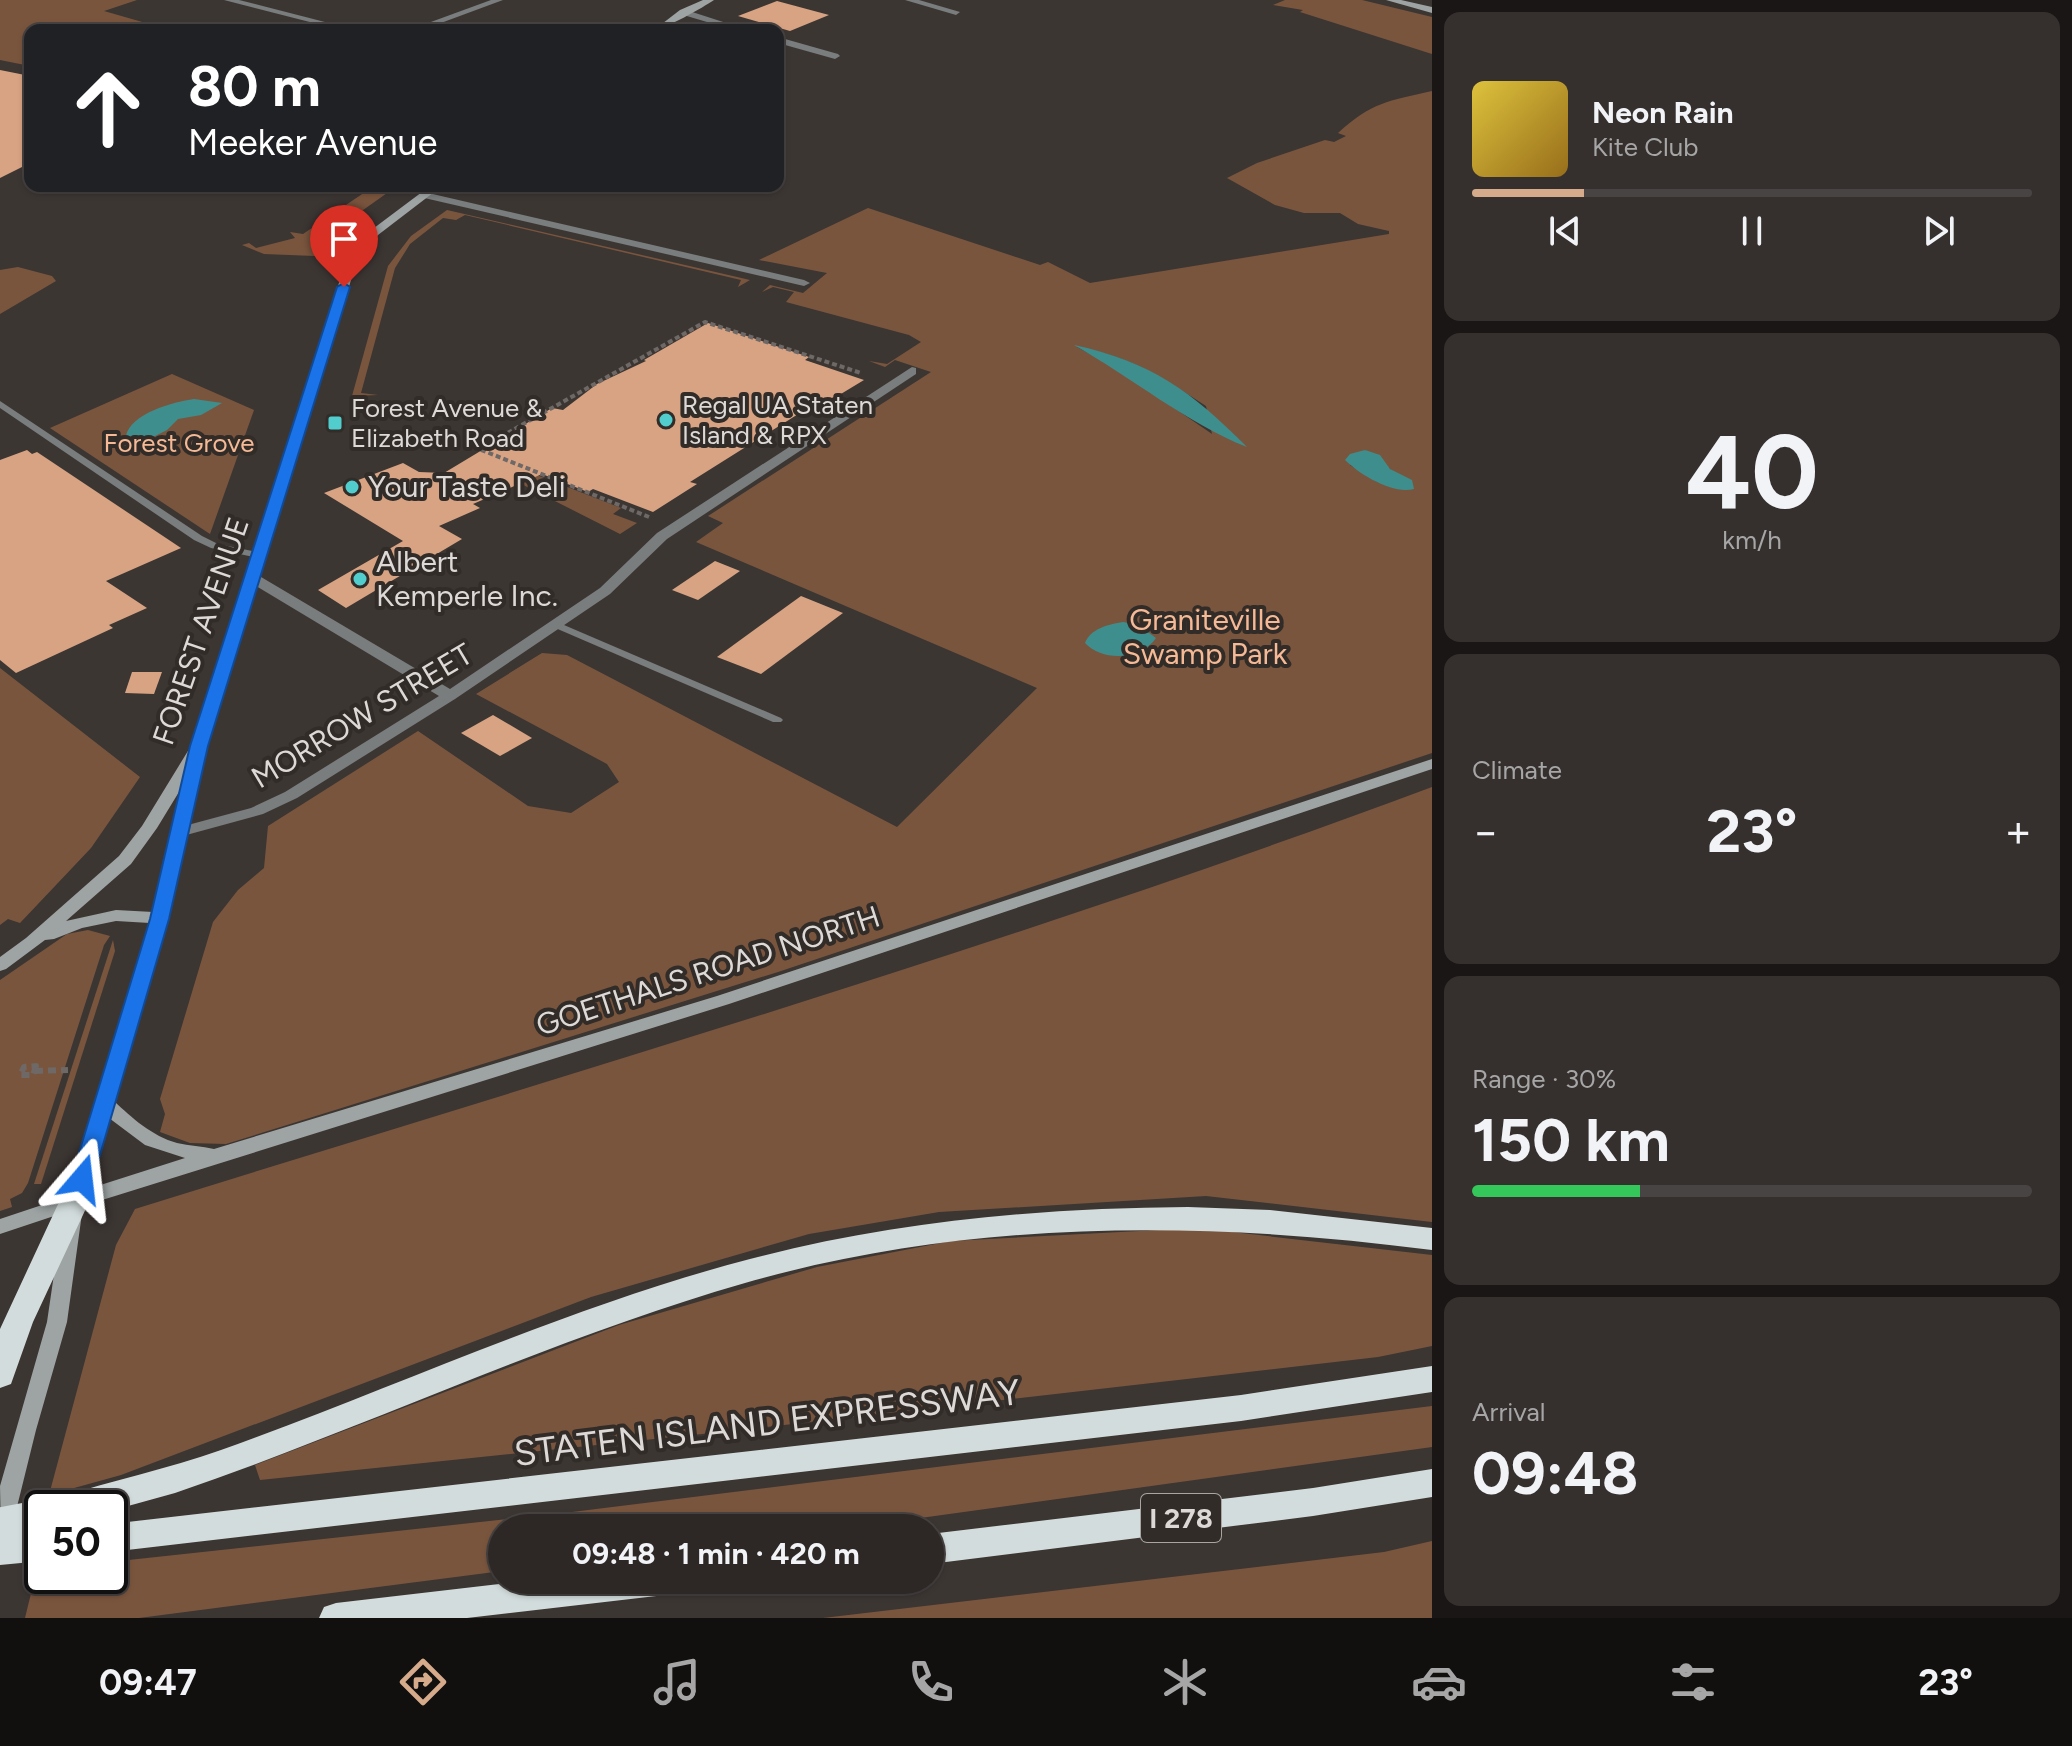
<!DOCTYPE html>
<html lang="en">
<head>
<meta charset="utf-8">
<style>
	:root { --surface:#2d2826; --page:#35302e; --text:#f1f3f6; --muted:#a7a6a7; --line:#484443; --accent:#d6ab8b }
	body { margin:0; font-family:Figtree,sans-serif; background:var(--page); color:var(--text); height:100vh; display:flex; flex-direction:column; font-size:30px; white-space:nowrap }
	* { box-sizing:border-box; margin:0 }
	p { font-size:26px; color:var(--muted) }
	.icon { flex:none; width:44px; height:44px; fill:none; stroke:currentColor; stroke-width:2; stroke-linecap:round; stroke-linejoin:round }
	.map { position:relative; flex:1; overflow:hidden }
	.side { display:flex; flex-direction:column; gap:12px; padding:12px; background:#191615; width:640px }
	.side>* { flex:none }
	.top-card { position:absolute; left:24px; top:24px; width:760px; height:168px; border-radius:16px; box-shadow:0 2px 6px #0004,0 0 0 2px var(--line); background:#202124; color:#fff; overflow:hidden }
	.speed { position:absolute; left:24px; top:1490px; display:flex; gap:16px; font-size:40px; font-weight:700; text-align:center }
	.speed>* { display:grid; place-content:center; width:104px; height:104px; border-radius:50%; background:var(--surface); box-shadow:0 2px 6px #0004,0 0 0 2px var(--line); line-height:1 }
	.speed .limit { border:4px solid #111; border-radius:12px; background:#fff; color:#111 }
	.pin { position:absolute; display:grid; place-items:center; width:68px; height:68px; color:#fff; margin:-82px -34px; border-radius:50% 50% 50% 0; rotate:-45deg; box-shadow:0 0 8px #0007 }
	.pin .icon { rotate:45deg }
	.me { position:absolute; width:88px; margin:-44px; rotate:17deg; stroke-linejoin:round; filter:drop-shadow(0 0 6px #0008) }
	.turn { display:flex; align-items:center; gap:28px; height:168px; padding:0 32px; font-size:36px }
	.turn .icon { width:104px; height:104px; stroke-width:2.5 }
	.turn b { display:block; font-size:56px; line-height:68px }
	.big { font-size:60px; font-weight:700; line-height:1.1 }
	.side .tile { flex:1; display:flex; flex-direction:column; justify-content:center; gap:12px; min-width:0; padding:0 28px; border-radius:16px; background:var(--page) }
	.side .dial { align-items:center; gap:0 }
	.dial b { font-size:104px; line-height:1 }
	.song { display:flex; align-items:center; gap:24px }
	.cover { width:96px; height:96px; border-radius:12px; background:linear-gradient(135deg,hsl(50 70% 55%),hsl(40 70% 35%)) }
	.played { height:8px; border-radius:4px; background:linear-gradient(90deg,var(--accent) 20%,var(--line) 20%) }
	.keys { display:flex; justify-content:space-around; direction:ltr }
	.heat { display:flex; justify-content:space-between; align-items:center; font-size:44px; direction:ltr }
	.charge { height:12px; border-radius:6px; background:linear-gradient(90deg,#34c759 30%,var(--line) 0) }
	.trip { position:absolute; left:488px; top:1514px; width:456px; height:80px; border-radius:40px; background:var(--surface); box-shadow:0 2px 6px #0004,0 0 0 2px var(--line); font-weight:700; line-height:80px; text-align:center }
	.tab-bar { display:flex; height:128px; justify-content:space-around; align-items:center; background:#12100f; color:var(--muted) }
	.tab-bar .icon { width:56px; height:56px }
	.tab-bar .current { color:var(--accent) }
	.tab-bar b { font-size:36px; color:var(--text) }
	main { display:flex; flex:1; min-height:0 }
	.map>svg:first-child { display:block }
	.green { fill:#7a553e; fill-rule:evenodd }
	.water { fill:#3f8e8e }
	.building { fill:#d8a383 }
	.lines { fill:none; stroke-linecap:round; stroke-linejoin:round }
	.path-far1 { stroke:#6e6866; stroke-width:4; stroke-dasharray:5 3; stroke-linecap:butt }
	.path { stroke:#6e6866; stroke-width:6; stroke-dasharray:8 5; stroke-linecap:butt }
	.lane { fill:#797d7d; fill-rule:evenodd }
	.street { fill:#797d7d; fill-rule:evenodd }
	.secondary { fill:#9ea4a4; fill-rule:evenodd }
	.highway { fill:#d3dcdc; fill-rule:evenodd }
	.highway-bridge { stroke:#d3dcdc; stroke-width:31 }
	.route { fill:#1a73e8; stroke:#114b97; stroke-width:2 }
	.poi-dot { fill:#52cdce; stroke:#322c29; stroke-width:3 }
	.labels { text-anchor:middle; stroke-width:8; stroke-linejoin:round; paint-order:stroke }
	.far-poi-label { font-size:26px; fill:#ddd9d7; stroke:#322c29; text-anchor:start }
	.far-park-label { font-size:26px; fill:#f5b995; stroke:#322c29 }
	.shield { fill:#322c29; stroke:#aaa5a3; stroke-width:2 }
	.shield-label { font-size:28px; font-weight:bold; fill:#ddd9d7 }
	.poi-label { font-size:30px; fill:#ddd9d7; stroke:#322c29; text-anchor:start }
	.park-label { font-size:30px; fill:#f5b995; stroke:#322c29 }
	.street-label { font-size:30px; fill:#ddd9d7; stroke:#322c29 }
	.near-street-label { font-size:36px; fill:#ddd9d7; stroke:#322c29 }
</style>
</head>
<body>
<main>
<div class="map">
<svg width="1432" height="1618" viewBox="0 0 1432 1618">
	<rect width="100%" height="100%" fill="#3c3633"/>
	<g class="green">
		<polygon points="0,0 137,0 104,11 170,30 30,30 30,66 0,60"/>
		<polygon points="1285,0 1362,0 1432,17 1432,54 1300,12 1303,10 1273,5"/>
		<path d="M1432 91V753L778 972 226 1144 190 1143 160 1132 165 1114 160 1099 213 922 238 890 264 868 268 826 418 731 528 806 571 813 619 782 607 764 476 694 542 653 567 655 897 827 1037 688 696 542 723 523 708 516 931 372 895 360 885 367 869 361 887 364 921 342 909 335 786 302 794 292 773 287 762 292 770 285 803 293 827 273 759 260 868 208 1040 265 1048 262 1090 283 1389 234V231L1358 224 1340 213H1304L1275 205 1227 178 1257 163 1325 140 1334 142 1346 136 1338 133C1372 102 1388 101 1432 91ZM1077 347C1134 358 1158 375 1206 406L1212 434 1119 370ZM1365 450 1395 473 1411 480 1413 489 1377 482 1350 465Z"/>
		<polygon points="374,186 397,186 332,232 315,256 264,254 242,245 249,243 256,248 295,238 290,232 303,234"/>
		<polygon points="447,210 750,280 738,287 741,280 465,215 456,220 443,218 410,244 395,268 361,393 378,395 352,396 388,266 411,236"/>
		<polygon points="18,267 52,276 56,281 0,314 0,270"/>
		<polygon points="172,374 254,410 210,534 50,428"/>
		<polygon points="488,456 621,508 613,514 637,523 620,534 476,461"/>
		<polygon points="0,668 140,777 91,848 20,923 8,919 0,925"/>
		<path d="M1432 787V1222L1206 1196 939 1212 809 1234 591 1297 121 1475 49 1495 116 1245 135 1209C568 1074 1006 946 1432 787Z"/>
		<polygon points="88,930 110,936 104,945 28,1183 22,1193 10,1199 12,1207 0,1211 0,980 67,934"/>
		<polygon points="113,940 115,951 41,1184 34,1184"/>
		<polygon points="1197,1228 1432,1255 1432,1346 1378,1357 750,1429 260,1480 255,1465 619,1325 817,1267 951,1241"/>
		<polygon points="1432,1406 1432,1447 848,1528 502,1528 502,1571 139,1618 25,1618 37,1569 42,1569 42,1576 110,1576 110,1562 564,1513"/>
		<polygon points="1432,1541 1432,1618 823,1618 1384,1552"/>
	</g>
	<g class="water">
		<path d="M1074 345C1152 362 1191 391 1247 447 1188 424 1131 377 1074 345Z"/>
		<path d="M194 399 222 403 201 415 178 419 167 430 155 436H126C131 413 174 402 194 399Z"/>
		<path d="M1365 450 1380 455 1390 469 1412 480 1414 489C1393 495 1359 474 1345 460L1350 454Z"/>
		<path d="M1123 622 1138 625 1156 638C1141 660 1103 662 1085 643 1090 629 1109 624 1123 622Z"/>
	</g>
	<g class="building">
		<polygon points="777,1 829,15 790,31 738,16"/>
		<polygon points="0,70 30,76 30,163 0,178"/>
		<polygon points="708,323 809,357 805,360 864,380 826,403 819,401 690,482 697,484 653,512 593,489 588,492 542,474 473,504 480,508 439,526 462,539 346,608 318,590 403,541 324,493 403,463 419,472 444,473 552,408 563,410 597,384 646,361 644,360"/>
		<polygon points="27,450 32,454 37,452 181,548 106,581 147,608 109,625 113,628 16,673 0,660 0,460"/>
		<polygon points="715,561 740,571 698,600 672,590"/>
		<polygon points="801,596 843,613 761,674 717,657"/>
		<polygon points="132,672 162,672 154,694 125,693"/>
		<polygon points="493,715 532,738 500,756 461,733"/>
	</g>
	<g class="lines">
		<polyline class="path-far1" points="649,517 479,449 705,322 861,373"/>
		<g class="path">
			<polygon points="36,1066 33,1075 20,1075 24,1067"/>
			<polyline points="35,1071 68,1070"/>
		</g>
		<g class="lane">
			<polygon points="0,401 202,536 218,544 262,553 263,555 258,558 211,548 194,540 0,408"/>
			<polygon points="557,622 781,718 783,720 781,722 773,722 553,627 552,625 553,623"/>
		</g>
		<g class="street">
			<polygon points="224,0 239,0 356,30 341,30"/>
			<polygon points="491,0 503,0 422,30 409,30"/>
			<polygon points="905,0 919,0 960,12 956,15"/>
			<polygon points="680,10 686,10 748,30 734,30 680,14"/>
			<polygon points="778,37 838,54 840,56 835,59 778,43"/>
			<polygon points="424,192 804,280 810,283 804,286 420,197 419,195"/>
			<polygon points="912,367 916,368 916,374 667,539 610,594 455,699 297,798 263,814 179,837 171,832 173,829 251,808 285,792 439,696 246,580 244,577 246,574 256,574 450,689 600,588 657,533"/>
		</g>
		<g class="secondary">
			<path d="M703 0H714C704 7 663 30 654 30L680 10Z"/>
			<polygon points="1386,0 1401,0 1432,7 1432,13"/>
			<path d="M430 186H442L378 235 356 264 207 746 201 756 204 759 168 919 114 1101C132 1118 152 1136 177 1143 189 1146 202 1146 214 1149L717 996 1432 759V769L729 1004 83 1206 67 1322 36 1430 12 1527 9 1534 1 1537 0 1486 47 1322 63 1213 0 1234V1219L66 1197 150 923 116 921 82 928 54 939 45 940 6 969 0 971V957L26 938 119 856 142 826 191 746 345 264 370 231ZM182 787 153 912 116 910 66 921 131 864 157 828ZM109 1118 145 1145 185 1158 88 1189Z"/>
		</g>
		<g class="highway">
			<polygon points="74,1191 84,1194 89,1202 33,1322 11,1384 0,1388 0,1329 59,1202 64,1194"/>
			<path d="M1188 1207 1270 1210 1432 1228V1250C1203 1220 969 1219 745 1283 553 1338 365 1428 175 1493L110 1511V1508H54L59 1498C112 1480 168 1469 221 1450 397 1387 570 1306 750 1259 894 1221 1040 1208 1188 1207Z"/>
			<polygon points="1432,1366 1432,1392 1241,1421 110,1552 110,1524 1241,1395"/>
			<polygon points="1432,1469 1432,1497 1313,1516 930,1564 930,1534 1313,1488"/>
			<polygon points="42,1531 42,1561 0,1565 0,1535"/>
			<polygon points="534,1580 682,1580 677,1591 665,1595 467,1618 319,1618 324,1607 336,1603"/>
		</g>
		<polyline class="highway-bridge" points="0,1523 42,1515"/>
	</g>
	<polygon class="route" points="344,283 350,287 208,746 169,919 93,1179 90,1184 74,1184 71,1179 150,919 190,746 337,287"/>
	<g class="poi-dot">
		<circle cx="666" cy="420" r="8"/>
		<rect x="327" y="415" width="16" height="16" rx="4"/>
		<circle cx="352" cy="487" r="8"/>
		<circle cx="360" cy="579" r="8"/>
	</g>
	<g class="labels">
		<g class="far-poi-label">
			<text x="682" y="414">Regal UA Staten<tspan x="682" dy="30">Island &amp; RPX</tspan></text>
			<text x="351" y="417">Forest Avenue &amp;<tspan x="351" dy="30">Elizabeth Road</tspan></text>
		</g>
		<g class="far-park-label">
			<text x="179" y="452">Forest Grove</text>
		</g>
		<rect class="shield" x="1141" y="1494" width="80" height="48" rx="6"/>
		<g class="shield-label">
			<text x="1181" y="1528">I 278</text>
		</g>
		<g class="poi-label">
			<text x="368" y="497">Your Taste Deli</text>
			<text x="376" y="572">Albert<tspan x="376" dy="34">Kemperle Inc.</tspan></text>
		</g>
		<g class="park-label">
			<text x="1205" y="630">Graniteville<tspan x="1205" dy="34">Swamp Park</tspan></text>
		</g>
		<g class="street-label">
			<text transform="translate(201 631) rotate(-71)" y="10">FOREST AVENUE</text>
			<text transform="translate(362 716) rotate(-31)" y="10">MORROW STREET</text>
			<text transform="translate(708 971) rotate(-18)" y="10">GOETHALS ROAD NORTH</text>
		</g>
		<g class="near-street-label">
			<text transform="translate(767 1422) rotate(-7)" y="13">STATEN ISLAND EXPRESSWAY</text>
		</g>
	</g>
</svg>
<div class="speed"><div class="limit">50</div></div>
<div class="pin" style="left:344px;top:287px;background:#d93025"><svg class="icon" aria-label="arrive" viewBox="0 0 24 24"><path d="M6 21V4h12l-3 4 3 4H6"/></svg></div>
<svg class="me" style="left:82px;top:1179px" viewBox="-20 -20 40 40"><path d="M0-17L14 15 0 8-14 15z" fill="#1a73e8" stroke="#fff" stroke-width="4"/></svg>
<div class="trip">09:48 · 1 min · 420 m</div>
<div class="top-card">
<div class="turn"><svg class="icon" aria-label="ahead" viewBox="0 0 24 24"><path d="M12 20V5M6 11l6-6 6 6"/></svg><div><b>80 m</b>Meeker Avenue</div></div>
</div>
</div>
<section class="side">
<div class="tile">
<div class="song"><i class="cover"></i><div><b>Neon Rain</b><p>Kite Club</p></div></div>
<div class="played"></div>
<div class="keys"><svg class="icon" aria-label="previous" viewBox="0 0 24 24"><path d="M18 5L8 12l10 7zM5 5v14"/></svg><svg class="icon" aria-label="pause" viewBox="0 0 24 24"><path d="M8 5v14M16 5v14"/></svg><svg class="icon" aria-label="next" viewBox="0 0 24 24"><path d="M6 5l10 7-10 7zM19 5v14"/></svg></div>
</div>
<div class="tile dial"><b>40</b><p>km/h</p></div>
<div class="tile"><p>Climate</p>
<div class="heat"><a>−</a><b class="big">23°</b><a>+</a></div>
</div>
<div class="tile"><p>Range · 30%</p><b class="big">150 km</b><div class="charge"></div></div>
<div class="tile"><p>Arrival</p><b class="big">09:48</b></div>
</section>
</main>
<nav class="tab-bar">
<b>09:47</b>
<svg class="icon current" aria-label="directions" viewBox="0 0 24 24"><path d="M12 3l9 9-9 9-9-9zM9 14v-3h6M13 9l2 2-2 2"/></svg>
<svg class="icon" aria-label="music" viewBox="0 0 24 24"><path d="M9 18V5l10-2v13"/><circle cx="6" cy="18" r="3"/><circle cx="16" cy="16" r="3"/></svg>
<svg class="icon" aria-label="phone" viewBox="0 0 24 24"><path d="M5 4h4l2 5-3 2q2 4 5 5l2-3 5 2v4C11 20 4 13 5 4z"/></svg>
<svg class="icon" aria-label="climate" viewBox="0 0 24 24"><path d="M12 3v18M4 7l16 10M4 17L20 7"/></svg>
<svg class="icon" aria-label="car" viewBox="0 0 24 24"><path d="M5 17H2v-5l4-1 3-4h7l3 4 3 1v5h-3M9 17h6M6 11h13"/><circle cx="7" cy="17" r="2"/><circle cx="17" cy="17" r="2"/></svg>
<svg class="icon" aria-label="filters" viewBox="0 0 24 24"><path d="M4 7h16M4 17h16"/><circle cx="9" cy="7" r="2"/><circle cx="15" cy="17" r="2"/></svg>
<b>23°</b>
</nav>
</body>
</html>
